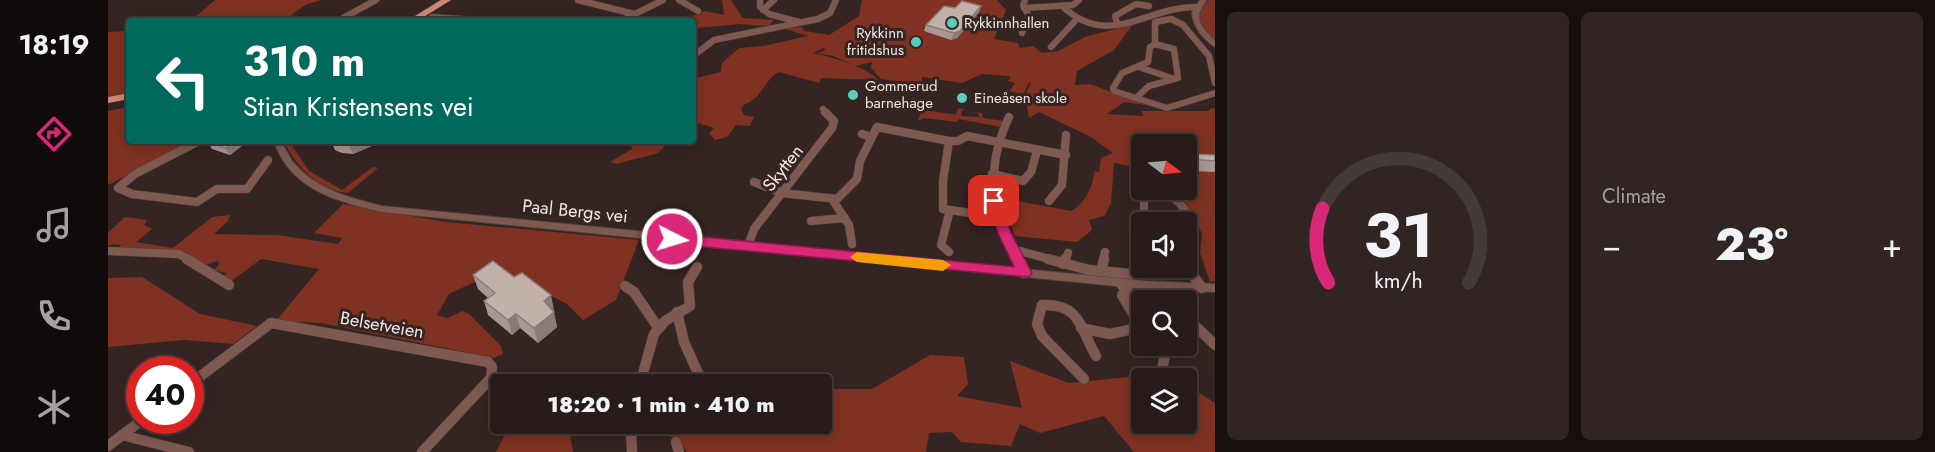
<!DOCTYPE html>
<html lang="en">
<head>
<meta charset="utf-8">
<style>
	:root { --surface:#281c1a; --page:#302523; --text:#f1f3f6; --muted:#a5a1a2; --line:#443a39; --accent:#db2777 }
	body { margin:0; font-family:Jost,sans-serif; background:var(--page); color:var(--text); height:100vh; display:flex; flex-direction:column; font-size:22px; white-space:nowrap }
	* { box-sizing:border-box; margin:0 }
	p { font-size:20px; color:var(--muted) }
	.icon { flex:none; width:33px; height:33px; fill:none; stroke:currentColor; stroke-width:2; stroke-linecap:round; stroke-linejoin:round }
	.map { position:relative; flex:1; overflow:hidden }
	.side { display:flex; flex-direction:column; gap:12px; padding:12px; background:#160f0e; width:720px }
	.side>* { flex:none }
	.banner { position:absolute; left:18px; top:18px; width:570px; height:126px; border-radius:6px; box-shadow:0 3px 15px #0003,0 0 0 2px var(--line); background:#00695c; color:#fff; overflow:hidden }
	.needle { width:39px; rotate:106deg }
	.buttons { position:absolute; left:1023px; top:134px; display:grid; gap:12px }
	.buttons a { display:grid; place-items:center; width:66px; height:66px; border-radius:6px; background:var(--surface); box-shadow:0 3px 15px #0003,0 0 0 2px var(--line); font-size:30px }
	.speed { position:absolute; left:18px; top:356px; display:flex; gap:12px; font-size:30px; font-weight:700; text-align:center }
	.speed>* { display:grid; place-content:center; width:78px; height:78px; border-radius:50%; background:var(--surface); box-shadow:0 3px 15px #0003,0 0 0 2px var(--line); line-height:1 }
	.speed .limit { border:9px solid #d22; background:#fff; color:#111 }
	.pin { position:absolute; display:grid; place-items:center; width:51px; height:51px; color:#fff; margin:-26px; border-radius:12px; box-shadow:0 3px 9px #0006 }
	.me { position:absolute; width:66px; margin:-33px; rotate:95deg; stroke-linejoin:round; filter:drop-shadow(0 0 4px #0008) }
	.turn { display:flex; align-items:center; gap:21px; height:126px; padding:0 18px; font-size:27px }
	.turn .icon { width:78px; height:78px; stroke-width:2.5 }
	.turn b { display:block; font-size:42px; line-height:51px }
	.big { font-size:45px; font-weight:800; line-height:1.1 }
	.side .widget { flex:1; display:flex; flex-direction:column; justify-content:center; gap:9px; min-width:0; padding:0 21px; border-radius:9px; background:var(--page) }
	.side .dial { align-items:center; gap:0 }
	.dial svg { height:156px; overflow:visible; fill:none; stroke:var(--line); stroke-width:7; stroke-linecap:round; text-anchor:middle }
	.dial text { fill:var(--text); stroke:none }
	.heat { display:flex; justify-content:space-between; align-items:center; font-size:33px; direction:ltr }
	.side .tiles { flex:1; display:grid; gap:12px; grid-template-columns:repeat(2,1fr) }
	.trip { position:absolute; left:382px; top:374px; width:342px; height:60px; border-radius:6px; background:var(--surface); box-shadow:0 3px 15px #0003,0 0 0 2px var(--line); font-weight:800; line-height:60px; text-align:center }
	main { display:flex; flex:1; min-height:0 }
	.dock { display:flex; flex-direction:column; width:108px; justify-content:space-around; align-items:center; background:#100b0a; color:var(--muted) }
	.dock .icon { width:42px; height:42px }
	.dock .active { color:var(--accent) }
	.dock b { font-size:27px; color:var(--text) }
	.map>svg:first-child { display:block }
	.green { fill:#7f3221 }
	.lines { fill:none; stroke-linecap:round; stroke-linejoin:round }
	.minor-far2-casing { stroke:#4f403d; stroke-width:7 }
	.minor-far1-casing { stroke:#4f403d; stroke-width:9 }
	.minor-casing { stroke:#4f403d; stroke-width:11 }
	.tertiary-casing { stroke:#4f403d; stroke-width:2 }
	.primary-casing { stroke:#4f403d; stroke-width:1 }
	.minor-far2 { stroke:#7e5950; stroke-width:6 }
	.minor-far1 { stroke:#7e5950; stroke-width:8 }
	.minor { stroke:#7e5950; stroke-width:10 }
	.tertiary { fill:#7e5950; fill-rule:evenodd }
	.primary { fill:#d18674; fill-rule:evenodd }
	.wall { fill:#a99793 }
	.shaded-wall { fill:#897b78 }
	.building { fill:#c4b0ab; stroke:#897b78; stroke-width:1.5 }
	.route { fill:#db2777; stroke:#8e194d; stroke-width:1.5 }
	.slow { fill:#f59e0b }
	.poi-dot { fill:#59cebf; stroke:#352522; stroke-width:2 }
	.labels { text-anchor:middle; stroke-width:6; stroke-linejoin:round; paint-order:stroke }
	.far-poi-label { font-size:15px; fill:#f1e6e3; stroke:#352522; text-anchor:start }
	.street-label { font-size:18px; fill:#f1e6e3; stroke:#352522 }
</style>
</head>
<body>
<main>
<nav class="dock">
<b>18:19</b>
<svg class="icon active" aria-label="directions" viewBox="0 0 24 24"><path d="M12 3l9 9-9 9-9-9zM9 14v-3h6M13 9l2 2-2 2"/></svg>
<svg class="icon" aria-label="music" viewBox="0 0 24 24"><path d="M9 18V5l10-2v13"/><circle cx="6" cy="18" r="3"/><circle cx="16" cy="16" r="3"/></svg>
<svg class="icon" aria-label="phone" viewBox="0 0 24 24"><path d="M5 4h4l2 5-3 2q2 4 5 5l2-3 5 2v4C11 20 4 13 5 4z"/></svg>
<svg class="icon" aria-label="climate" viewBox="0 0 24 24"><path d="M12 3v18M4 7l16 10M4 17L20 7"/></svg>
</nav>
<div class="map">
<svg width="1107" height="452" viewBox="0 0 1107 452">
	<rect width="100%" height="100%" fill="#352522"/>
	<g class="green">
		<path d="M107 0H214L199 4 183 15C206 24 236 17 262 21H69L90 15Z"/>
		<path d="M614 0H623L635 18 666 20 661 25 655 26 632 24 589 28H585V21L543 19C559 19 584 20 596 11L616 15Z"/>
		<path d="M754 0H889L898 10 886 39 910 43 912 48 925 46 934 53 950 51 977 37 1025 24 1006 50 969 71 967 85 982 84 1038 105 1016 102 999 114 1036 116 1033 111H1100L1103 108 1107 109V281L1102 282 1092 253 1094 233 1084 218 1077 201 1058 189H1078V144H1034L1033 168 1006 163 1003 204 996 216 981 220 984 230 969 242 907 236 893 198 963 211C977 204 986 185 986 171L991 172 993 158 1005 153 983 137 931 112 921 118 917 95 923 83 904 77 921 82 915 95 902 91 907 83 900 81 903 77 900 76 874 74 854 83 814 77V85L773 79 763 68 764 62 748 66 725 56 709 53 718 50 716 48 705 53C721 56 759 67 770 80L713 78 711 83 671 72C655 80 656 98 635 105L633 109 636 115 646 117 642 126 628 125 619 137 607 140 601 133 606 128 589 123 585 127V79L613 72 614 63 631 48 656 46 700 36 674 28 693 27 697 31 721 35 751 16Z"/>
		<polygon points="1101,0 1107,0 1107,42 1091,21 1092,10"/>
		<polygon points="21,31 21,92 0,96 0,32"/>
		<polygon points="21,107 21,141 86,141 0,185 0,111"/>
		<polygon points="850,108 859,110 854,110 853,116 871,117 870,113 866,112 874,113 875,118 896,121 893,127 851,119 849,122 816,118 810,121 814,110 851,115 848,114"/>
		<path d="M176 141H181L201 171 234 190 265 167 270 168 240 193C212 191 186 165 176 141Z"/>
		<polygon points="523,141 561,141 550,153 508,164 502,162 524,149"/>
		<polygon points="235,204 337,222 531,240 508,300 475,320 459,304 403,275 386,273 341,294 329,315 339,318 355,311 361,314 393,346 395,354 386,358 213,323 168,321 211,269 153,259 122,282 114,277 119,273 106,270 112,263 109,261 97,265 77,254 11,248 13,245 5,244 0,246 0,233 17,217 39,220 36,225 44,229 28,242 65,248 104,217 122,215 120,221 106,234 168,235 230,244 234,238 206,233"/>
		<polygon points="34,277 92,314 149,326 125,344 76,340 0,347 0,278"/>
		<polygon points="822,355 856,357 860,384 849,396 914,408 902,361 961,383 1060,373 1068,378 1034,378 1034,423 1078,423 1079,385 1107,403 1107,452 1026,452 996,416 932,433 912,424 903,446 853,442 844,432 821,433 818,452 579,452 571,440 536,427 537,423 714,423 714,389 764,389"/>
		<polygon points="403,423 410,423 431,432 441,423 460,423 465,452 388,452"/>
	</g>
	<g class="lines">
		<g class="minor-far2-casing">
			<g id="minor-far2">
				<polyline points="470,0 526,14"/>
				<polyline points="571,0 590,11"/>
				<polyline points="652,0 652,7 661,14 691,22"/>
				<path d="M954 6C1002 50 1035 7 1089 7"/>
				<polyline points="916,8 965,5 971,0"/>
				<polyline points="655,10 666,0"/>
				<polyline points="324,17 383,21"/>
				<polyline points="235,18 268,0"/>
				<polyline points="513,21 555,0"/>
				<polyline points="1009,23 1007,16 1028,4 1041,6"/>
				<polyline points="914,33 921,16 915,5 917,0"/>
				<polyline points="943,47 967,21"/>
				<polyline points="585,56 606,40 710,19 722,13 728,0"/>
				<polyline points="1031,67 1066,79"/>
				<polyline points="1107,83 1101,56 1075,25 1063,19 1047,22 1047,44 1042,47 1040,62 1014,73 1005,88 1006,91 1059,108 1107,93"/>
				<polyline points="1029,97 1041,86 1070,78 1066,49 1047,44"/>
				<polyline points="715,109 719,113"/>
			</g>
		</g>
		<g class="minor-far1-casing">
			<g id="minor-far1">
				<path d="M901 117C875 172 886 208 910 260"/>
				<polyline points="754,134 763,137"/>
				<polyline points="91,141 27,174 10,188 24,194 89,202 109,189 139,189 160,160"/>
				<polyline points="884,174 915,181 923,172 929,151"/>
				<polyline points="646,182 674,193 729,199 749,179 752,161 769,127 841,141"/>
				<polyline points="724,199 741,225 744,244"/>
				<polyline points="941,201 954,185 958,135"/>
				<polyline points="890,217 835,209 835,181 841,141 850,141 859,136 958,155"/>
				<polyline points="703,221 737,218"/>
				<path d="M1036 222V195C1060 189 1074 199 1082 222L1078 227"/>
				<polyline points="640,246 646,229 724,128 726,121 717,112"/>
				<polyline points="904,249 945,260"/>
				<polyline points="0,251 71,254 81,260"/>
				<polyline points="841,252 833,245 842,210"/>
				<polyline points="957,260 960,253"/>
				<polyline points="995,260 997,252"/>
				<polyline points="1031,260 1025,225 1034,223"/>
			</g>
		</g>
		<g class="minor-casing">
			<g id="minor">
				<polyline points="79,259 121,285"/>
				<polyline points="909,259 916,273"/>
				<polyline points="940,259 981,270 1033,275 1030,259"/>
				<polyline points="955,264 957,259"/>
				<polyline points="1078,266 1094,288"/>
				<polyline points="993,271 996,259"/>
				<polyline points="1012,283 1021,293 1035,300"/>
				<polyline points="517,286 526,292 549,326"/>
				<polyline points="569,312 576,342 595,384"/>
				<polyline points="1078,317 1107,345"/>
				<polyline points="973,328 1002,334 1029,328 1027,317 1014,295 1021,293"/>
				<polyline points="1047,345 1057,355 1054,370"/>
				<path d="M976 379 934 336 929 324 934 305C973 303 972 329 988 356"/>
				<polyline points="82,384 163,323 380,362 384,367 383,378 314,452"/>
				<polyline points="532,384 546,334 557,321 582,306 580,282 589,267"/>
				<polyline points="523,433 524,452"/>
				<polyline points="14,435 81,452"/>
				<polyline points="568,442 571,452"/>
				<polyline points="0,446 34,420"/>
			</g>
		</g>
		<g class="tertiary-casing">
			<g id="tertiary">
				<path d="M1092 0H1099C1084 18 1093 26 1107 41V47C1096 40 1084 26 1084 12Z"/>
				<path d="M165 141H173C177 148 181 156 185 162 207 189 242 198 274 206L1038 281 1107 284V292L1038 289 274 212C240 204 201 195 179 166 173 158 169 149 165 141Z"/>
			</g>
		</g>
		<g class="primary-casing">
			<g id="primary">
				<polygon points="333,0 343,0 309,21 299,21"/>
				<polygon points="21,93 21,99 0,103 0,97"/>
			</g>
		</g>
		<use href="#minor-far2" class="minor-far2"/>
		<use href="#minor-far1" class="minor-far1"/>
		<use href="#minor" class="minor"/>
		<use href="#tertiary" class="tertiary"/>
		<use href="#primary" class="primary"/>
	</g>
	<g class="wall">
		<polygon points="873,6 871,12 849,38 843,40 816,31 818,25"/>
		<polygon points="101,141 132,141 135,145 122,155 104,149 100,142"/>
		<polygon points="223,141 290,141 289,143 266,145 245,154 234,153 227,150"/>
		<polygon points="1078,154 1107,155 1107,171 1106,172 1078,171"/>
		<polygon points="365,275 446,310 445,311 449,327 430,343 412,328 404,335 380,315 376,301 380,298 370,289"/>
	</g>
	<g class="shaded-wall">
		<polygon points="873,6 871,12 849,38 843,40 846,33"/>
		<polygon points="124,141 132,141 135,145 122,155 117,148"/>
		<polygon points="246,141 265,141 266,145 245,154 240,143"/>
		<polygon points="443,295 446,310 439,316 436,301"/>
		<polygon points="446,312 449,327 430,343 426,328"/>
		<polygon points="408,314 412,328 404,335 400,320"/>
	</g>
	<g class="building">
		<polygon points="854,1 873,6 852,31 846,33 818,25 836,6 847,8"/>
		<polygon points="101,141 126,141 117,148 100,142"/>
		<polygon points="226,141 246,141 240,143 229,143"/>
		<polygon points="1078,154 1107,155 1107,161 1078,159"/>
		<polygon points="385,261 406,277 414,273 443,295 436,301 446,312 426,328 408,314 400,320 376,301 387,293 365,275"/>
	</g>
	<polygon class="route" points="886,196 892,201 903,233 924,273 921,277 564,244 557,239 564,234 906,267 890,233 879,201"/>
	<polygon class="slow" points="749,252 835,260 843,265 835,271 749,262 742,257"/>
	<g class="poi-dot">
		<circle cx="844" cy="23" r="6"/>
		<circle cx="808" cy="42" r="6"/>
		<circle cx="745" cy="95" r="6"/>
		<circle cx="854" cy="98" r="6"/>
	</g>
	<g class="labels">
		<g class="far-poi-label">
			<text x="856" y="28">Rykkinnhallen</text>
			<text x="796" y="38" text-anchor="end">Rykkinn<tspan x="796" dy="17">fritidshus</tspan></text>
			<text x="757" y="91">Gommerud<tspan x="757" dy="17">barnehage</tspan></text>
			<text x="866" y="103">Eineåsen skole</text>
		</g>
		<g class="street-label">
			<text transform="translate(675 168) rotate(-52)" y="6">Skytten</text>
			<text transform="translate(467 211) rotate(6)" y="6">Paal Bergs vei</text>
			<text transform="translate(274 325) rotate(10)" y="6">Belsetveien</text>
		</g>
	</g>
</svg>
<div class="buttons">
<a><svg class="needle" viewBox="-14 -14 28 28"><path d="M0-13l5 13h-10z" fill="#e53935"/><path d="M0 13l5-13h-10z" fill="#a5a1a2"/></svg></a>
<a><svg class="icon" aria-label="sound" viewBox="0 0 24 24"><path d="M4 9h4l5-4v14l-5-4H4zM17 9q2 3 0 6"/></svg></a>
<a><svg class="icon" aria-label="search" viewBox="0 0 24 24"><circle cx="10" cy="10" r="6"/><path d="M15 15l6 6"/></svg></a>
<a><svg class="icon" aria-label="layers" viewBox="0 0 24 24"><path d="M12 4l9 5-9 5-9-5zM3 14l9 5 9-5"/></svg></a>
</div>
<div class="speed"><div class="limit">40</div></div>
<div class="pin" style="left:886px;top:201px;background:#d93025"><svg class="icon" aria-label="arrive" viewBox="0 0 24 24"><path d="M6 21V4h12l-3 4 3 4H6"/></svg></div>
<svg class="me" style="left:564px;top:239px" viewBox="-20 -20 40 40"><circle r="17" fill="#db2777" stroke="#fff" stroke-width="3"/><path d="M0-11L8 9 0 5-8 9z" fill="#fff"/></svg>
<div class="trip">18:20 · 1 min · 410 m</div>
<div class="banner">
<div class="turn"><svg class="icon" aria-label="left" viewBox="0 0 24 24"><path d="M17 20v-9H6M10 6l-5 5 5 5"/></svg><div><b>310 m</b>Stian Kristensens vei</div></div>
</div>
</div>
<section class="side">
<div class="tiles">
<div class="widget dial"><svg viewBox="0 0 100 80">
<path d="M14 69A42 42 0 1 1 86 69"/>
<path d="M14 69A42 42 0 0 1 11 31" stroke="#db2777"/>
<text x="50" y="56" font-size="32" font-weight="700">31</text>
<text x="50" y="72" font-size="11">km/h</text>
</svg></div>
<div class="widget"><p>Climate</p>
<div class="heat"><a>−</a><b class="big">23°</b><a>+</a></div>
</div>
</div>
</section>
</main>
</body>
</html>
